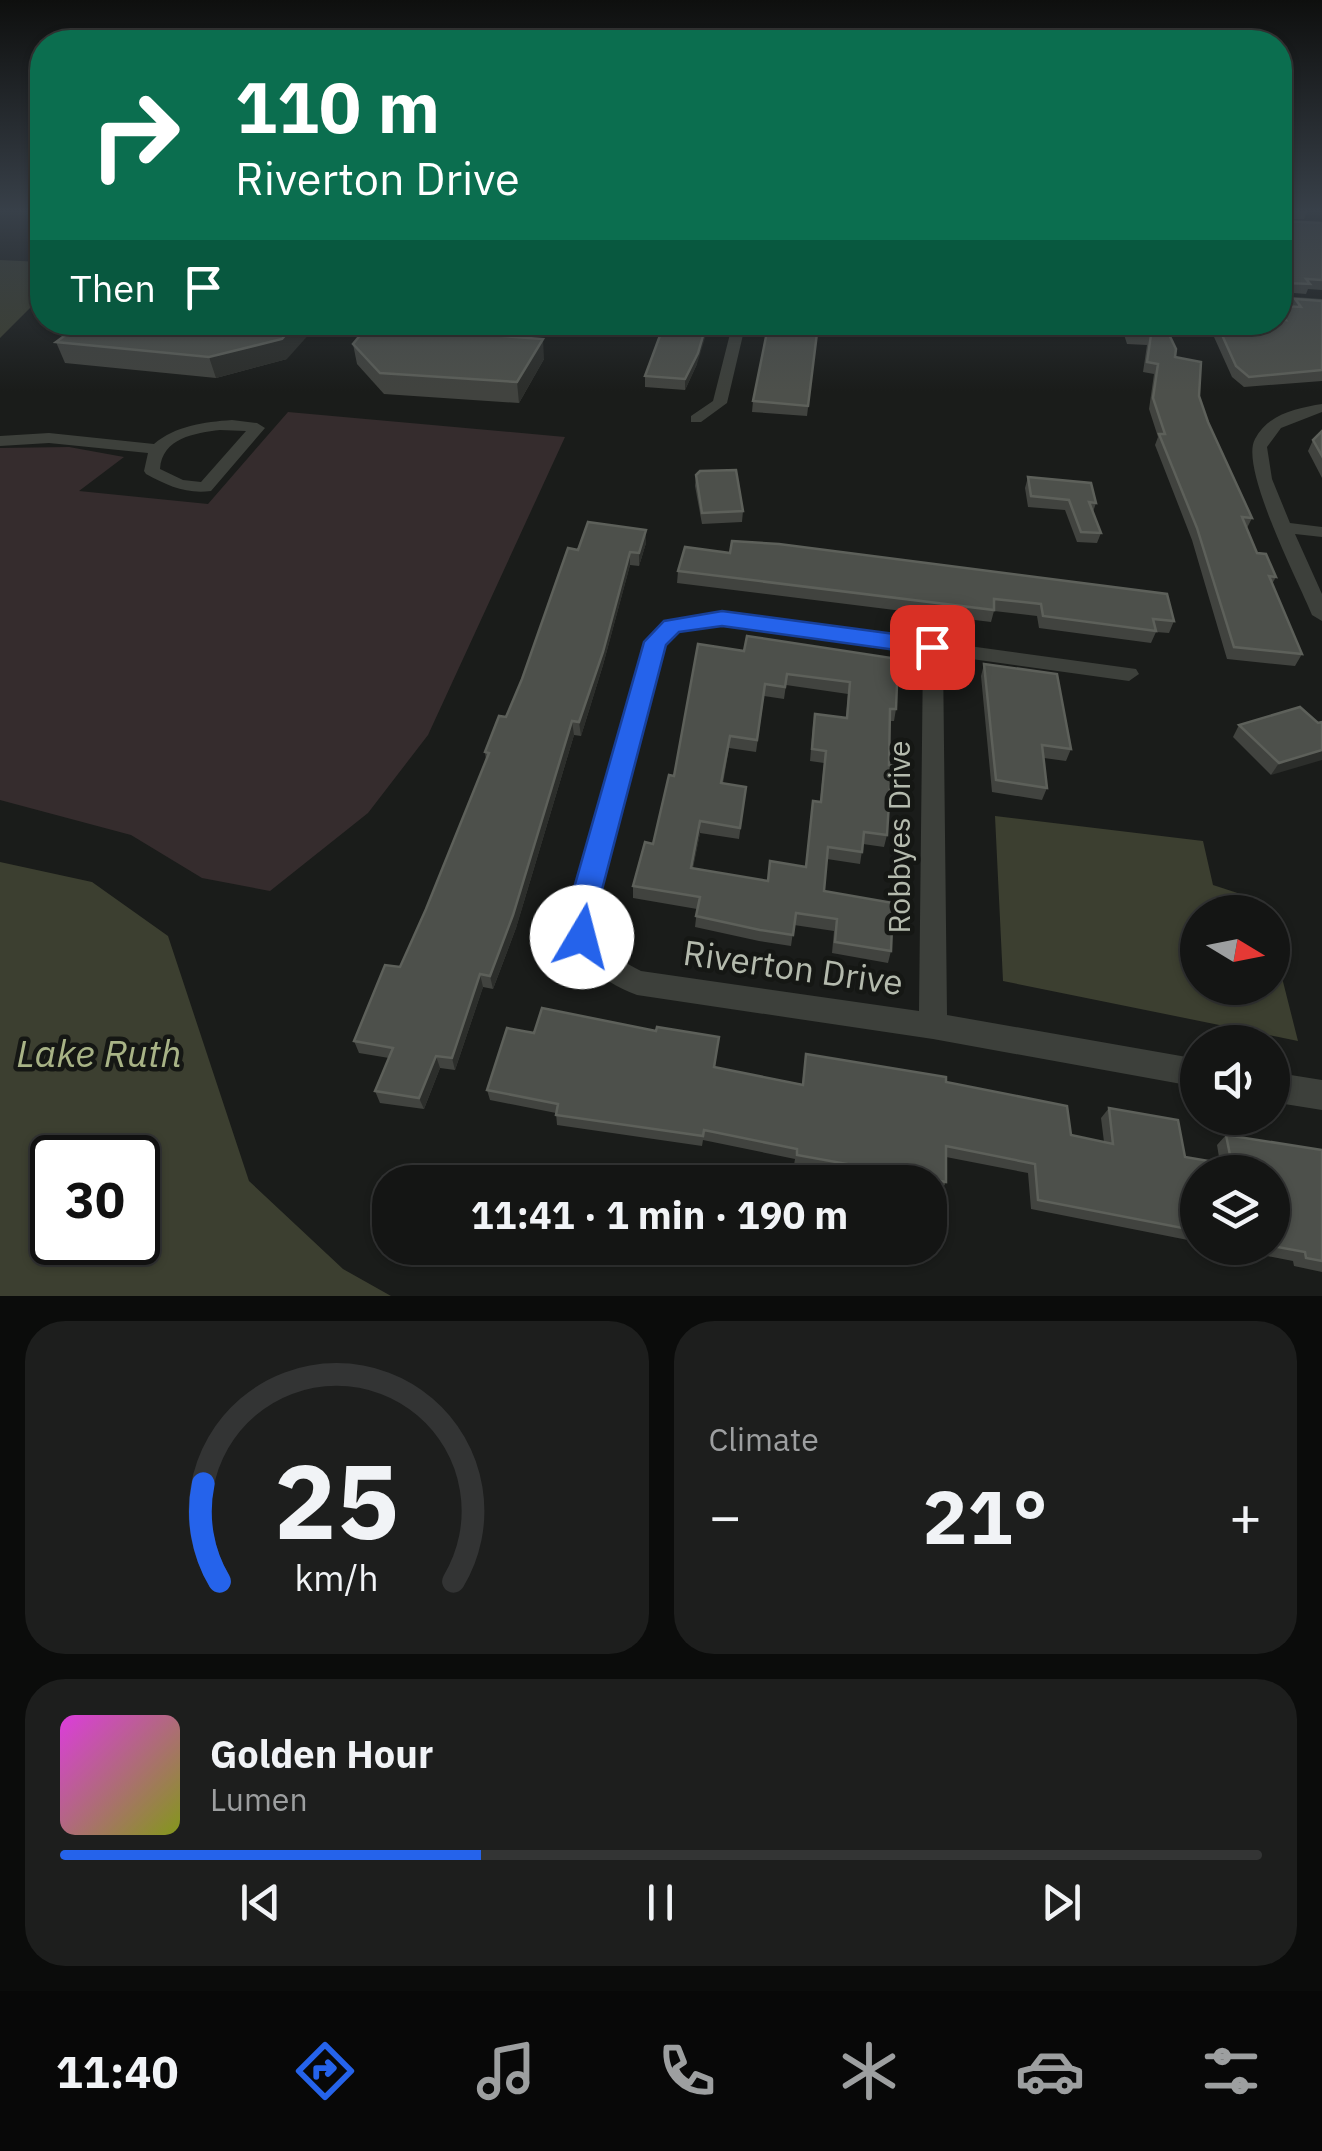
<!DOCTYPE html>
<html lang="en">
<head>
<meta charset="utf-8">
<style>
	:root { --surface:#141514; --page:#1d1e1d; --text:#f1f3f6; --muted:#9d9fa0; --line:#333434; --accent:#2563eb }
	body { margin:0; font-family:"IBM Plex Sans",sans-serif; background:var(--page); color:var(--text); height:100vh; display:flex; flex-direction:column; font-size:38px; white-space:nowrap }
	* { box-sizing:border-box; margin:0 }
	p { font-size:32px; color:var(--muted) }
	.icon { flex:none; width:55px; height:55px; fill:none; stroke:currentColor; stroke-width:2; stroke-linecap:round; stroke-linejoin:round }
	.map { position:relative; height:1296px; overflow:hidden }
	.sheet { display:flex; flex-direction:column; gap:25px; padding:25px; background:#0b0c0b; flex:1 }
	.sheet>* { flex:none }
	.hud { position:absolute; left:30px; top:30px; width:1262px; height:305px; border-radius:40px; box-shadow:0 2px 8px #0004,0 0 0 2px var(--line); background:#0b6e4f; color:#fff; overflow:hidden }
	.needle { width:65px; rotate:100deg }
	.fabs { position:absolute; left:1180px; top:895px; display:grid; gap:20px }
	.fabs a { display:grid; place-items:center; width:110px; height:110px; border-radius:50%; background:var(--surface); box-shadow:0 2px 8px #0004,0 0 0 2px var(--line); font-size:50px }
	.speed { position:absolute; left:30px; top:1135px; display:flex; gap:20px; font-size:50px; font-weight:700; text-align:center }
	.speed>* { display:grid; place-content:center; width:130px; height:130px; border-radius:50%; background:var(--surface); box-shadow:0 2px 8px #0004,0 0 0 2px var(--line); line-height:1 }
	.speed .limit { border:5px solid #111; border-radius:15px; background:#fff; color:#111 }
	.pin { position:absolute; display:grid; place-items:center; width:85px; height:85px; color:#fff; margin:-42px; border-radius:20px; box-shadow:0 5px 15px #0006 }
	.me { position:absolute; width:110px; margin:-55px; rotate:8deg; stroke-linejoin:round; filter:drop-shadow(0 0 8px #0008) }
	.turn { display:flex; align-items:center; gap:35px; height:210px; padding:0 40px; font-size:45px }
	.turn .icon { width:130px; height:130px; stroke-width:2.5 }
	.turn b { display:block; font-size:70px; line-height:85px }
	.then { display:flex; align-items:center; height:95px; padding:0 40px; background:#0003; gap:20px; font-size:38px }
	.big { font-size:75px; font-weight:700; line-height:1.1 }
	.sheet .tile { flex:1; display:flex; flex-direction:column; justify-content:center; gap:15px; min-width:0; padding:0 35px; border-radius:40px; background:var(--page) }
	.sheet .dial { align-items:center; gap:0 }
	.dial svg { height:260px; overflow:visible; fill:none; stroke:var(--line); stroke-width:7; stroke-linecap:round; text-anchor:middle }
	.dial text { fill:var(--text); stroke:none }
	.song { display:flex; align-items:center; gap:30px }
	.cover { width:120px; height:120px; border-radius:15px; background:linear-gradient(135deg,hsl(300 70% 55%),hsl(70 70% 35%)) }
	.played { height:10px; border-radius:5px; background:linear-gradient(90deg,var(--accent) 35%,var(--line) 35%) }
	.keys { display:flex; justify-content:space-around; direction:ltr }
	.heat { display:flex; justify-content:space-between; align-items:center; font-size:55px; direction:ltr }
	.sheet .tiles { flex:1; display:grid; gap:25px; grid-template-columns:1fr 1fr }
	.tile:last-child { grid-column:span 2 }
	.trip { position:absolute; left:372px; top:1165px; width:575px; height:100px; border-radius:40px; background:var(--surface); box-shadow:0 2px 8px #0004,0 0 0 2px var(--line); font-weight:700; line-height:100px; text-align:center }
	.menu { display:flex; height:160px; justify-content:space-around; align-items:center; background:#080808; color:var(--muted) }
	.menu .icon { width:70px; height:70px }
	.menu .current { color:var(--accent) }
	.menu b { font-size:45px; color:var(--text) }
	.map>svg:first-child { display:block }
	.green { fill:#352c2d }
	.water { fill:#3c3f30; fill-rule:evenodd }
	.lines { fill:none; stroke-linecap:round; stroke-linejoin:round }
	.street { fill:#3d403b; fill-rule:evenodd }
	.wall { fill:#41433f; fill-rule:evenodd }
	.shaded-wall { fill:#2c2e2b }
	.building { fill:#4d504b; stroke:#5d605a; stroke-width:2.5; fill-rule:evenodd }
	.route { fill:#2563eb; stroke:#184099; stroke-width:2.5 }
	.labels { text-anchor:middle; stroke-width:9; stroke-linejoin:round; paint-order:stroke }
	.street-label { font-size:30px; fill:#b4baad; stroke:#151714 }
	.near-street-label { font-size:35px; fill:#b4baad; stroke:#151714 }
	.near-water-label { font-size:38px; font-style:italic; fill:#a8b386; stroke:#151714 }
</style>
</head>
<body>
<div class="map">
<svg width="1322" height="1296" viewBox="0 0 1322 1296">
	<rect width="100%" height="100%" fill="#1a1c1a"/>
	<polygon class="green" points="288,412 565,437 428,735 368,813 270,891 202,878 131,835 0,800 0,448 69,447 124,457 79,491 208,504"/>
	<g class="water">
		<polygon points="0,260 42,262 42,296 0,338"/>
		<polygon points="995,816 1203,841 1213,885 1262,901 1265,912 1198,912 1198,988 1272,988 1273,942 1298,1041 1003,981"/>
		<path d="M0 862 92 882 168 936 249 1181 343 1269 391 1296H0ZM52 1158H138V1242H52Z"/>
	</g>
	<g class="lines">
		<g class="street">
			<polygon points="1280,296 1322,299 1322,307 1280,304"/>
			<polygon points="733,322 746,322 727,403 701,422 691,422 691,416 713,401"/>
			<path d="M1322 404V412L1281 428 1267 447 1272 479 1290 523 1322 527V537L1295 534 1322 594V621L1312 615C1299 583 1239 467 1255 439 1268 414 1297 408 1322 404Z"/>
			<path d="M232 420 257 423 265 428 211 491C186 494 168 486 146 474L144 471 148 453 49 443 0 446V436L49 433 154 444C175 426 204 422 232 420ZM220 430 246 431 201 482 183 480 160 469C162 438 195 433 220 430Z"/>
			<path d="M722 612 1136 669 1139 674 1129 681 943 655 947 1015 1198 1059V1087L933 1039 637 995C596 980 570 954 569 909L646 642 665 621ZM722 624 923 652 919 1011 641 971C609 954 596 947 595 909L665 644 678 632Z"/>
			<polygon points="1272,1072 1322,1080 1322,1110 1272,1102"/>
		</g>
	</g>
	<g class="wall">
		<polygon points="1280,210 1308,210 1304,219 1281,219 1281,221 1322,223 1322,290 1308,289 1306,294 1282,292 1280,290"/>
		<polygon points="1295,299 1322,300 1322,381 1244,387 1232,377 1214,337 1219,327 1219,322 1280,322 1280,306 1292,307"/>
		<polygon points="1011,322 1037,322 1035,333 1013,331"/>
		<polygon points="1120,322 1163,322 1175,357 1199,396 1208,422 1252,518 1247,528 1257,553 1276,577 1272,584 1302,654 1295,666 1227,659 1192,540 1155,445 1158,437 1149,409 1154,374 1143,372 1147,345 1127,344"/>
		<polygon points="807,332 817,333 807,416 752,412 753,401"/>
		<polygon points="466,333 544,359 519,403 384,394 357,364 353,344"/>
		<polygon points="56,342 287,359 216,378 65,363"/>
		<polygon points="697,364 685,390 645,387 645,376"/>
		<polygon points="1322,431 1322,478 1308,451 1313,440"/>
		<polygon points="696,475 743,511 742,522 702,524 695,486"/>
		<polygon points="1028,477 1096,503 1093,512 1101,533 1097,543 1077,542 1065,510 1028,507 1025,488"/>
		<polygon points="646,543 639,566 630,565 603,665 581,736 574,735 516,928 493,989 483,987 455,1070 440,1068 424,1109 380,1103 375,1091 389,1058 359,1053 354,1041 400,967 426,909 486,760 485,752 506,717 578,550"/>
		<polygon points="685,547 1174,621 1169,633 1156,632 1151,643 1039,628 1037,616 994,611 991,622 677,583 678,571"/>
		<path d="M744 651 898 659 896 709 894 721H890L889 765 897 787 894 799H889L887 835 884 847 863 844 860 864 827 859 824 891 891 951 888 963 832 953 834 931 794 925 791 946 759 941 695 927 697 909 633 898V886L653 844 674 776ZM786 685 848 694 846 718 813 725 810 761 824 763 820 802 805 866 768 881 693 868 700 833 739 839 746 787 723 783 729 748 756 752 764 696 784 699Z"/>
		<polygon points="984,664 1071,749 1066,761 1044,758 1047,788 1042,800 992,792 981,676"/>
		<polygon points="1318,723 1271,775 1233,737 1239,725"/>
		<polygon points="656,1031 719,1037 715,1067 802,1084 806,1054 946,1082 1071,1135 1104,1142 1101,1118 1109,1108 1185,1157 1220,1163 1217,1145 1226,1135 1322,1150 1322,1272 1294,1266 1293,1261 1226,1248 1272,1248 1272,1172 1198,1172 1198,1242 1031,1209 1028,1173 946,1157 946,1182 941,1192 930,1190 930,1182 891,1182 794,1165 795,1159 703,1140 702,1146 557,1125 556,1113 490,1100 487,1090 534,1033"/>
	</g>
	<g class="shaded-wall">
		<polygon points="297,322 320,322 287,359 216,378 209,357"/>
		<polygon points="456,322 474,322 452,352 449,332"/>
		<polygon points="707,322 710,322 697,364 685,390 685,379"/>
		<polygon points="543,339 544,359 519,403 517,382"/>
		<polygon points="646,530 646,543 639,566 639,553"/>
		<polygon points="630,552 630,565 603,665 581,736 579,722"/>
		<polygon points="572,721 574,735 516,928 493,989 490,976"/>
		<polygon points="1322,750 1322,760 1271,775 1279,763"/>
		<polygon points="700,821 700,833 690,880 691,868"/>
		<polygon points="480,974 483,987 455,1070 452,1058"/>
		<polygon points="436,1056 440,1068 424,1109 419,1098"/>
	</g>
	<g class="building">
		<polygon points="1280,210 1308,210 1281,210 1281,221 1322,223 1322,280 1306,279 1310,284 1286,283 1280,273"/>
		<polygon points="1295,299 1322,301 1322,370 1249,377 1236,366 1218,326 1229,327 1226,322 1280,322 1280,319 1286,320 1280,310 1280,306 1301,307"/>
		<polygon points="83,322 297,322 282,339 209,357 56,342"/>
		<polygon points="371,322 456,322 449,332 543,339 517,382 380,373 353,344"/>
		<polygon points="665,322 707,322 698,353 685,379 645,376"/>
		<polygon points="769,322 808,322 807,332 817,333 808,406 753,401"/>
		<polygon points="1127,322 1163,322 1176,349 1175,357 1201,362 1199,396 1208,422 1252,518 1242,517 1257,553 1266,554 1276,577 1269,576 1302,654 1234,647 1197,528 1159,434 1165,434 1153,398 1158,364 1147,362 1151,335 1131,334"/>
		<polygon points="1322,431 1322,456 1313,440"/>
		<polygon points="736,470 743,511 702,513 696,475 700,471"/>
		<polygon points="1028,477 1091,483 1096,503 1089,502 1101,533 1081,532 1069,500 1031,496"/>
		<polygon points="588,522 646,530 639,553 630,552 603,652 579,722 572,721 513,915 490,976 480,974 452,1058 436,1056 419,1098 375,1091 393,1048 354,1041 385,965 400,967 426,909 489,753 485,752 499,716 506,717 522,679 568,548 578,550"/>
		<polygon points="732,541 779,544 1167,594 1174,621 1153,619 1156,631 1043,616 1041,604 994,599 994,610 678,571 685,547 730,553"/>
		<path d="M747 636 898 659 896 709H890L889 765 899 766 897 787 890 786 887 835 864 832 862 852 828 847 824 891 893 903 891 951 835 942 837 919 796 913 793 935 760 930 696 916 700 897 633 886 645 842 653 844 669 775 674 776 698 644 744 651ZM787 674 850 682 847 718 815 714 812 749 826 751 821 802 813 801 806 867 770 861 768 881 691 868 700 821 740 828 746 787 721 783 730 736 757 740 765 684 785 687Z"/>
		<polygon points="984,664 1057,674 1071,749 1042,745 1047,788 996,780"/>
		<polygon points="1300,707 1318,723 1322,722 1322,750 1279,763 1239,725"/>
		<polygon points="542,1008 656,1031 657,1027 719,1037 714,1067 803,1085 806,1054 946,1077 946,1082 1067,1106 1071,1135 1113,1144 1109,1108 1178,1120 1185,1157 1232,1165 1226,1135 1322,1150 1322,1261 1306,1258 1305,1252 1272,1246 1272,1172 1198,1172 1198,1231 1038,1200 1035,1164 946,1146 946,1182 797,1155 797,1149 704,1130 703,1136 556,1115 558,1104 487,1090 507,1028 534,1033"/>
	</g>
	<linearGradient id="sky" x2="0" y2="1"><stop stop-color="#0e0f0e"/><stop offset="0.54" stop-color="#384049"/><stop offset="1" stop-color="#384049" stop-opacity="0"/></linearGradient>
	<rect width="1322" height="391" fill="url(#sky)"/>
	<polygon class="route" points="722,611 932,639 944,647 932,655 722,626 679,632 666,645 597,909 592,946 582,950 571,946 567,937 568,909 644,642 664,621"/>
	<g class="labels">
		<g class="street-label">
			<text transform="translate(900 837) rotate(-90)" y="10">Robbyes Drive</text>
		</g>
		<g class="near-street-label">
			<text transform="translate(793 968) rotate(8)" y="12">Riverton Drive</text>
		</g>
		<g class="near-water-label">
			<text x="99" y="1067">Lake Ruth</text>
		</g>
	</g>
</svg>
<div class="fabs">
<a><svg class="needle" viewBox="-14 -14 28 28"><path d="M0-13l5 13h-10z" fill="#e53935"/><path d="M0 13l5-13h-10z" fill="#9d9fa0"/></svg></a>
<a><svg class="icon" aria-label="sound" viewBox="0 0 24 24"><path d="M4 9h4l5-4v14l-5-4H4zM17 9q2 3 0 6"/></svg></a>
<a><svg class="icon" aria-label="layers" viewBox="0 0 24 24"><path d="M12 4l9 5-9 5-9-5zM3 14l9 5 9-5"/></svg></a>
</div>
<div class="speed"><div class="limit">30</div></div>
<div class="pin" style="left:932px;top:647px;background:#d93025"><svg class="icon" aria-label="arrive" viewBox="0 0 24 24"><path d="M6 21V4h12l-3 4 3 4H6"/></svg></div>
<svg class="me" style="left:582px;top:937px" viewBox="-20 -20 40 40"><circle r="19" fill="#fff"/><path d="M0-13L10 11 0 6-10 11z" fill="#2563eb"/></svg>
<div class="trip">11:41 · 1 min · 190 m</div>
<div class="hud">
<div class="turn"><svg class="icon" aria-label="right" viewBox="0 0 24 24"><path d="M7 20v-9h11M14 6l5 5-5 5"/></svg><div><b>110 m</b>Riverton Drive</div></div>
<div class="then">Then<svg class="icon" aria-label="arrive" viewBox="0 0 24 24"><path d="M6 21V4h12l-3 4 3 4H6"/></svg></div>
</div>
</div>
<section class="sheet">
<div class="tiles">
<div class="tile dial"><svg viewBox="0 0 100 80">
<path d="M14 69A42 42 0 1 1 86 69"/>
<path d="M14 69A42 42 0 0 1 9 39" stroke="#2563eb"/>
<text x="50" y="56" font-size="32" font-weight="700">25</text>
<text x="50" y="72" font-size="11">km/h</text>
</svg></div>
<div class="tile"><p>Climate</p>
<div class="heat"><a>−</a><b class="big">21°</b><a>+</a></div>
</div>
<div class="tile">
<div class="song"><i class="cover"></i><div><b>Golden Hour</b><p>Lumen</p></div></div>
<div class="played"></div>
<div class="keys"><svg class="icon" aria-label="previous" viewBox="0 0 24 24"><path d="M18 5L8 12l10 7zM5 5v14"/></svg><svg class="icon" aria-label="pause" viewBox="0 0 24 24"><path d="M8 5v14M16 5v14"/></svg><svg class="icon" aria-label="next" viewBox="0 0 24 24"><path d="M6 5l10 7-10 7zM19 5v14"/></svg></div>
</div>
</div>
</section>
<nav class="menu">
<b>11:40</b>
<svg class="icon current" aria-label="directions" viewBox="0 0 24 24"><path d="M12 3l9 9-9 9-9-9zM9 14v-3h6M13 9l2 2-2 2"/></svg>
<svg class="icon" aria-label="music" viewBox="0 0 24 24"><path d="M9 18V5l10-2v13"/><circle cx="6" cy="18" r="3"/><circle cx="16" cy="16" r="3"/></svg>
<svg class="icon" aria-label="phone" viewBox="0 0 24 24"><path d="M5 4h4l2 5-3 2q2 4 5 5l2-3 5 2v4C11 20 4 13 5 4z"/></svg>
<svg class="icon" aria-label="climate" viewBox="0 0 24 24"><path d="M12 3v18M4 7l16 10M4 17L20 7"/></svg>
<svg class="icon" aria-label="car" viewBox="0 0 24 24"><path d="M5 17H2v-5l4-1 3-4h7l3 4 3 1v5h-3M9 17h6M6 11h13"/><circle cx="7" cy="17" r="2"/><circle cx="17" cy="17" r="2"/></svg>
<svg class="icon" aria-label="filters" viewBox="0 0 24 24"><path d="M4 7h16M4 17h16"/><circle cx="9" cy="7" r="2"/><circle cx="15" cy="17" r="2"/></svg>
</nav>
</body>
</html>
